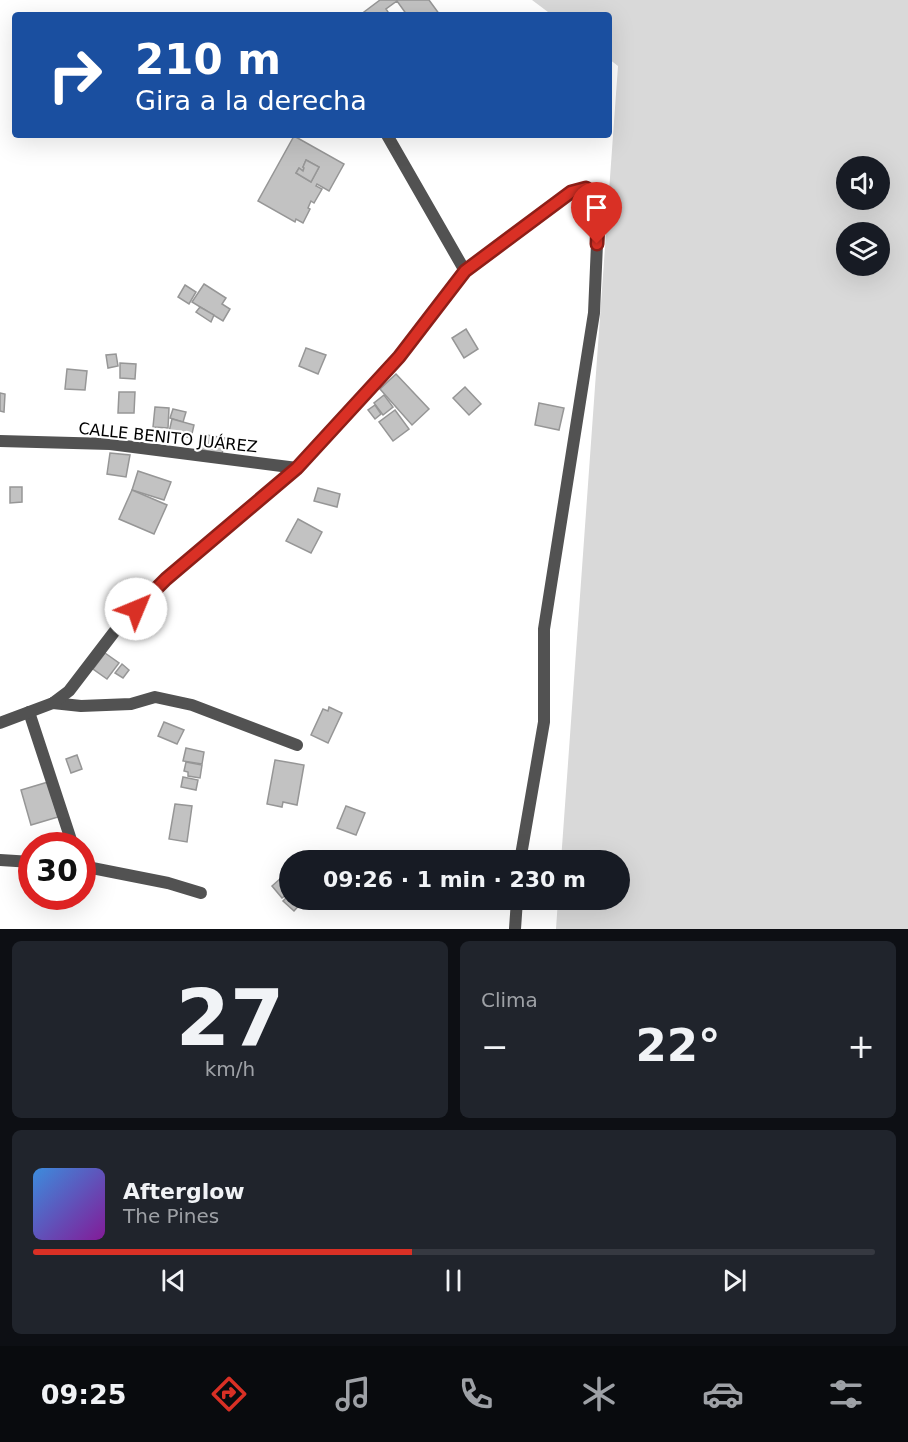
<!DOCTYPE html>
<html lang="es">
<head>
<meta charset="utf-8">
<style>
	:root { --surface:#171b24; --page:#20242c; --text:#f1f3f6; --muted:#9ea1a6; --line:#363941; --accent:#d93025 }
	body { margin:0; font-family:"DejaVu Sans",sans-serif; background:var(--page); color:var(--text); height:100vh; display:flex; flex-direction:column; font-size:22px; white-space:nowrap }
	* { box-sizing:border-box; margin:0 }
	p { font-size:20px; color:var(--muted) }
	.icon { flex:none; width:33px; height:33px; fill:none; stroke:currentColor; stroke-width:2; stroke-linecap:round; stroke-linejoin:round }
	.map { position:relative; height:929px; overflow:hidden }
	.drawer { display:flex; flex-direction:column; gap:12px; padding:12px; background:#0d0f14; flex:1 }
	.drawer>* { flex:none }
	.top-card { position:absolute; left:12px; top:12px; width:600px; height:126px; border-radius:6px; box-shadow:0 6px 24px #0002; background:#1a4fa0; color:#fff; overflow:hidden }
	.controls { position:absolute; left:836px; top:156px; display:grid; gap:12px }
	.controls a { display:grid; place-items:center; width:54px; height:54px; border-radius:50%; background:var(--surface); box-shadow:0 6px 24px #0002; font-size:30px }
	.speed { position:absolute; left:18px; top:832px; display:flex; gap:12px; font-size:30px; font-weight:700; text-align:center }
	.speed>* { display:grid; place-content:center; width:78px; height:78px; border-radius:50%; background:var(--surface); box-shadow:0 6px 24px #0002; line-height:1 }
	.speed .limit { border:9px solid #d22; background:#fff; color:#111 }
	.pin { position:absolute; display:grid; place-items:center; width:51px; height:51px; color:#fff; margin:-62px -26px; border-radius:50% 50% 50% 0; rotate:-45deg; box-shadow:0 0 6px #0007 }
	.pin .icon { rotate:45deg }
	.me { position:absolute; width:66px; margin:-33px; rotate:45deg; stroke-linejoin:round; filter:drop-shadow(0 0 4px #0008) }
	.turn { display:flex; align-items:center; gap:21px; height:126px; padding:0 24px; font-size:27px }
	.turn .icon { width:78px; height:78px; stroke-width:2.5 }
	.turn b { display:block; font-size:42px; line-height:51px }
	.big { font-size:45px; font-weight:800; line-height:1.1 }
	.drawer .tile { flex:1; display:flex; flex-direction:column; justify-content:center; gap:9px; min-width:0; padding:0 21px; border-radius:9px; background:var(--page) }
	.drawer .dial { align-items:center; gap:0 }
	.dial b { font-size:78px; line-height:1 }
	.song { display:flex; align-items:center; gap:18px }
	.cover { width:72px; height:72px; border-radius:9px; background:linear-gradient(135deg,hsl(210 70% 55%),hsl(290 70% 35%)) }
	.played { height:6px; border-radius:3px; background:linear-gradient(90deg,var(--accent) 45%,var(--line) 45%) }
	.keys { display:flex; justify-content:space-around; direction:ltr }
	.heat { display:flex; justify-content:space-between; align-items:center; font-size:33px; direction:ltr }
	.drawer .tiles { flex:1; display:grid; gap:12px; grid-template-columns:1fr 1fr }
	.tile:last-child { grid-column:span 2 }
	.trip { position:absolute; left:279px; top:850px; width:351px; height:60px; border-radius:30px; background:var(--surface); box-shadow:0 6px 24px #0002; font-weight:800; line-height:60px; text-align:center }
	.tabs { display:flex; height:96px; justify-content:space-around; align-items:center; background:#090b0e; color:var(--muted) }
	.tabs .icon { width:42px; height:42px }
	.tabs .active { color:var(--accent) }
	.tabs b { font-size:27px; color:var(--text) }
	.map>svg:first-child { display:block }
	.green { fill:#d9d9d9; fill-rule:evenodd }
	.building { fill:#c2c2c2; stroke:#969696; stroke-width:1.5; fill-rule:evenodd }
	.lines { fill:none; stroke-linecap:round; stroke-linejoin:round }
	.minor { stroke:#525252; stroke-width:12 }
	.route-casing { stroke:#8d1f18; stroke-width:15 }
	.route { stroke:#d93025; stroke-width:10 }
	.labels { text-anchor:middle; stroke-width:4.5; stroke-linejoin:round; paint-order:stroke }
	.street-label { font-size:16px; fill:#000; stroke:#fff }
</style>
</head>
<body>
<div class="map">
<svg width="908" height="929" viewBox="0 0 908 929">
	<rect width="100%" height="100%" fill="#fff"/>
	<path class="green" d="M532 0H908V929H556L558 900H620V861H561L618 66 609 59V15H552ZM846 166H879V200H846ZM846 232H879V266H846Z"/>
	<g class="building">
		<polygon points="380,0 429,0 440,15 407,15 397,1 386,9 390,15 360,15"/>
		<path d="M294 136 344 164 329 191 317 184 316 186 322 189 314 203 311 201 308 208 310 209 303 223 296 219 295 222 258 201ZM306 160 319 167 311 182 296 173 299 168 303 171 304 168 303 167Z"/>
		<polygon points="306,160 319,167 311,182 296,173 299,168 303,171 304,168 303,167"/>
		<polygon points="204,284 226,298 222,304 230,309 223,321 192,302"/>
		<polygon points="185,285 196,292 189,304 178,297"/>
		<polygon points="200,307 214,315 211,322 196,312"/>
		<polygon points="466,329 478,349 464,358 452,338"/>
		<polygon points="306,348 326,355 318,374 299,366"/>
		<polygon points="116,354 118,366 108,368 106,355"/>
		<polygon points="120,363 136,364 135,379 120,378"/>
		<polygon points="67,369 87,371 85,390 65,389"/>
		<polygon points="396,374 429,409 412,425 380,389"/>
		<polygon points="465,387 481,404 469,415 453,398"/>
		<polygon points="119,392 135,392 134,413 118,413"/>
		<polygon points="0,393 5,394 4,412 0,411"/>
		<polygon points="384,395 393,407 383,415 374,403"/>
		<polygon points="539,403 564,408 559,430 535,425"/>
		<polygon points="375,405 381,414 375,419 368,410"/>
		<polygon points="155,407 169,408 168,428 153,427"/>
		<polygon points="173,409 186,412 183,422 170,418"/>
		<polygon points="395,410 409,429 393,441 379,422"/>
		<polygon points="172,419 194,425 191,438 169,432"/>
		<polygon points="201,434 225,438 222,454 198,449"/>
		<polygon points="110,453 130,455 126,477 107,474"/>
		<polygon points="138,471 171,482 164,500 132,490"/>
		<polygon points="10,487 22,487 22,502 10,503"/>
		<polygon points="318,488 340,494 337,507 314,501"/>
		<polygon points="132,490 167,505 154,534 119,519"/>
		<polygon points="298,519 322,532 311,553 286,541"/>
		<polygon points="105,653 119,663 107,679 93,669"/>
		<polygon points="122,664 129,670 123,678 115,673"/>
		<polygon points="329,707 342,713 328,743 311,735 323,709 328,711"/>
		<polygon points="164,722 184,730 177,744 158,736"/>
		<polygon points="186,748 204,752 202,764 183,761"/>
		<polygon points="77,755 82,769 71,773 66,759"/>
		<polygon points="275,760 304,765 297,805 283,802 282,807 267,804"/>
		<polygon points="186,762 202,765 200,778 188,776 188,772 184,771"/>
		<polygon points="183,777 198,780 196,790 181,787"/>
		<polygon points="48,782 58,817 31,825 21,790"/>
		<polygon points="175,804 192,806 187,842 169,839"/>
		<polygon points="346,806 365,813 356,835 337,828"/>
		<polygon points="281,878 290,887 290,892 282,898 272,886"/>
		<polygon points="290,894 290,900 304,900 294,911 283,901"/>
	</g>
	<g class="lines">
		<g class="minor">
			<polyline points="387,135 465,271"/>
			<polyline points="0,441 110,444 297,468"/>
			<polyline points="53,703 81,706 131,704 155,697 192,705 297,745"/>
			<polyline points="29,712 73,846"/>
			<polyline points="0,723 53,703 69,691 121,623 166,579 297,468 399,357 465,271 571,192 586,188 599,198 594,313 544,629 544,722 520,861"/>
			<polyline points="0,860 32,862"/>
			<polyline points="82,866 168,883 201,893"/>
			<polyline points="515,929 517,900"/>
		</g>
	</g>
	<g class="lines">
		<g class="route-casing">
			<polyline id="route" points="136,609 166,579 297,468 399,357 465,271 571,192 586,188 599,198 597,244"/>
		</g>
		<use href="#route" class="route"/>
	</g>
	<g class="labels">
		<g class="street-label">
			<text transform="translate(168 437) rotate(6)" y="6">CALLE BENITO JUÁREZ</text>
		</g>
	</g>
</svg>
<div class="controls">
<a><svg class="icon" aria-label="sound" viewBox="0 0 24 24"><path d="M4 9h4l5-4v14l-5-4H4zM17 9q2 3 0 6"/></svg></a>
<a><svg class="icon" aria-label="layers" viewBox="0 0 24 24"><path d="M12 4l9 5-9 5-9-5zM3 14l9 5 9-5"/></svg></a>
</div>
<div class="speed"><div class="limit">30</div></div>
<div class="pin" style="left:597px;top:244px;background:#d93025"><svg class="icon" aria-label="arrive" viewBox="0 0 24 24"><path d="M6 21V4h12l-3 4 3 4H6"/></svg></div>
<svg class="me" style="left:136px;top:609px" viewBox="-20 -20 40 40"><circle r="19" fill="#fff"/><path d="M0-13L10 11 0 6-10 11z" fill="#d93025"/></svg>
<div class="trip">09:26 · 1 min · 230 m</div>
<div class="top-card">
<div class="turn"><svg class="icon" aria-label="right" viewBox="0 0 24 24"><path d="M7 20v-9h11M14 6l5 5-5 5"/></svg><div><b>210 m</b>Gira a la derecha</div></div>
</div>
</div>
<section class="drawer">
<div class="tiles">
<div class="tile dial"><b>27</b><p>km/h</p></div>
<div class="tile"><p>Clima</p>
<div class="heat"><a>−</a><b class="big">22°</b><a>+</a></div>
</div>
<div class="tile">
<div class="song"><i class="cover"></i><div><b>Afterglow</b><p>The Pines</p></div></div>
<div class="played"></div>
<div class="keys"><svg class="icon" aria-label="previous" viewBox="0 0 24 24"><path d="M18 5L8 12l10 7zM5 5v14"/></svg><svg class="icon" aria-label="pause" viewBox="0 0 24 24"><path d="M8 5v14M16 5v14"/></svg><svg class="icon" aria-label="next" viewBox="0 0 24 24"><path d="M6 5l10 7-10 7zM19 5v14"/></svg></div>
</div>
</div>
</section>
<nav class="tabs">
<b>09:25</b>
<svg class="icon active" aria-label="directions" viewBox="0 0 24 24"><path d="M12 3l9 9-9 9-9-9zM9 14v-3h6M13 9l2 2-2 2"/></svg>
<svg class="icon" aria-label="music" viewBox="0 0 24 24"><path d="M9 18V5l10-2v13"/><circle cx="6" cy="18" r="3"/><circle cx="16" cy="16" r="3"/></svg>
<svg class="icon" aria-label="phone" viewBox="0 0 24 24"><path d="M5 4h4l2 5-3 2q2 4 5 5l2-3 5 2v4C11 20 4 13 5 4z"/></svg>
<svg class="icon" aria-label="climate" viewBox="0 0 24 24"><path d="M12 3v18M4 7l16 10M4 17L20 7"/></svg>
<svg class="icon" aria-label="car" viewBox="0 0 24 24"><path d="M5 17H2v-5l4-1 3-4h7l3 4 3 1v5h-3M9 17h6M6 11h13"/><circle cx="7" cy="17" r="2"/><circle cx="17" cy="17" r="2"/></svg>
<svg class="icon" aria-label="filters" viewBox="0 0 24 24"><path d="M4 7h16M4 17h16"/><circle cx="9" cy="7" r="2"/><circle cx="15" cy="17" r="2"/></svg>
</nav>
</body>
</html>
